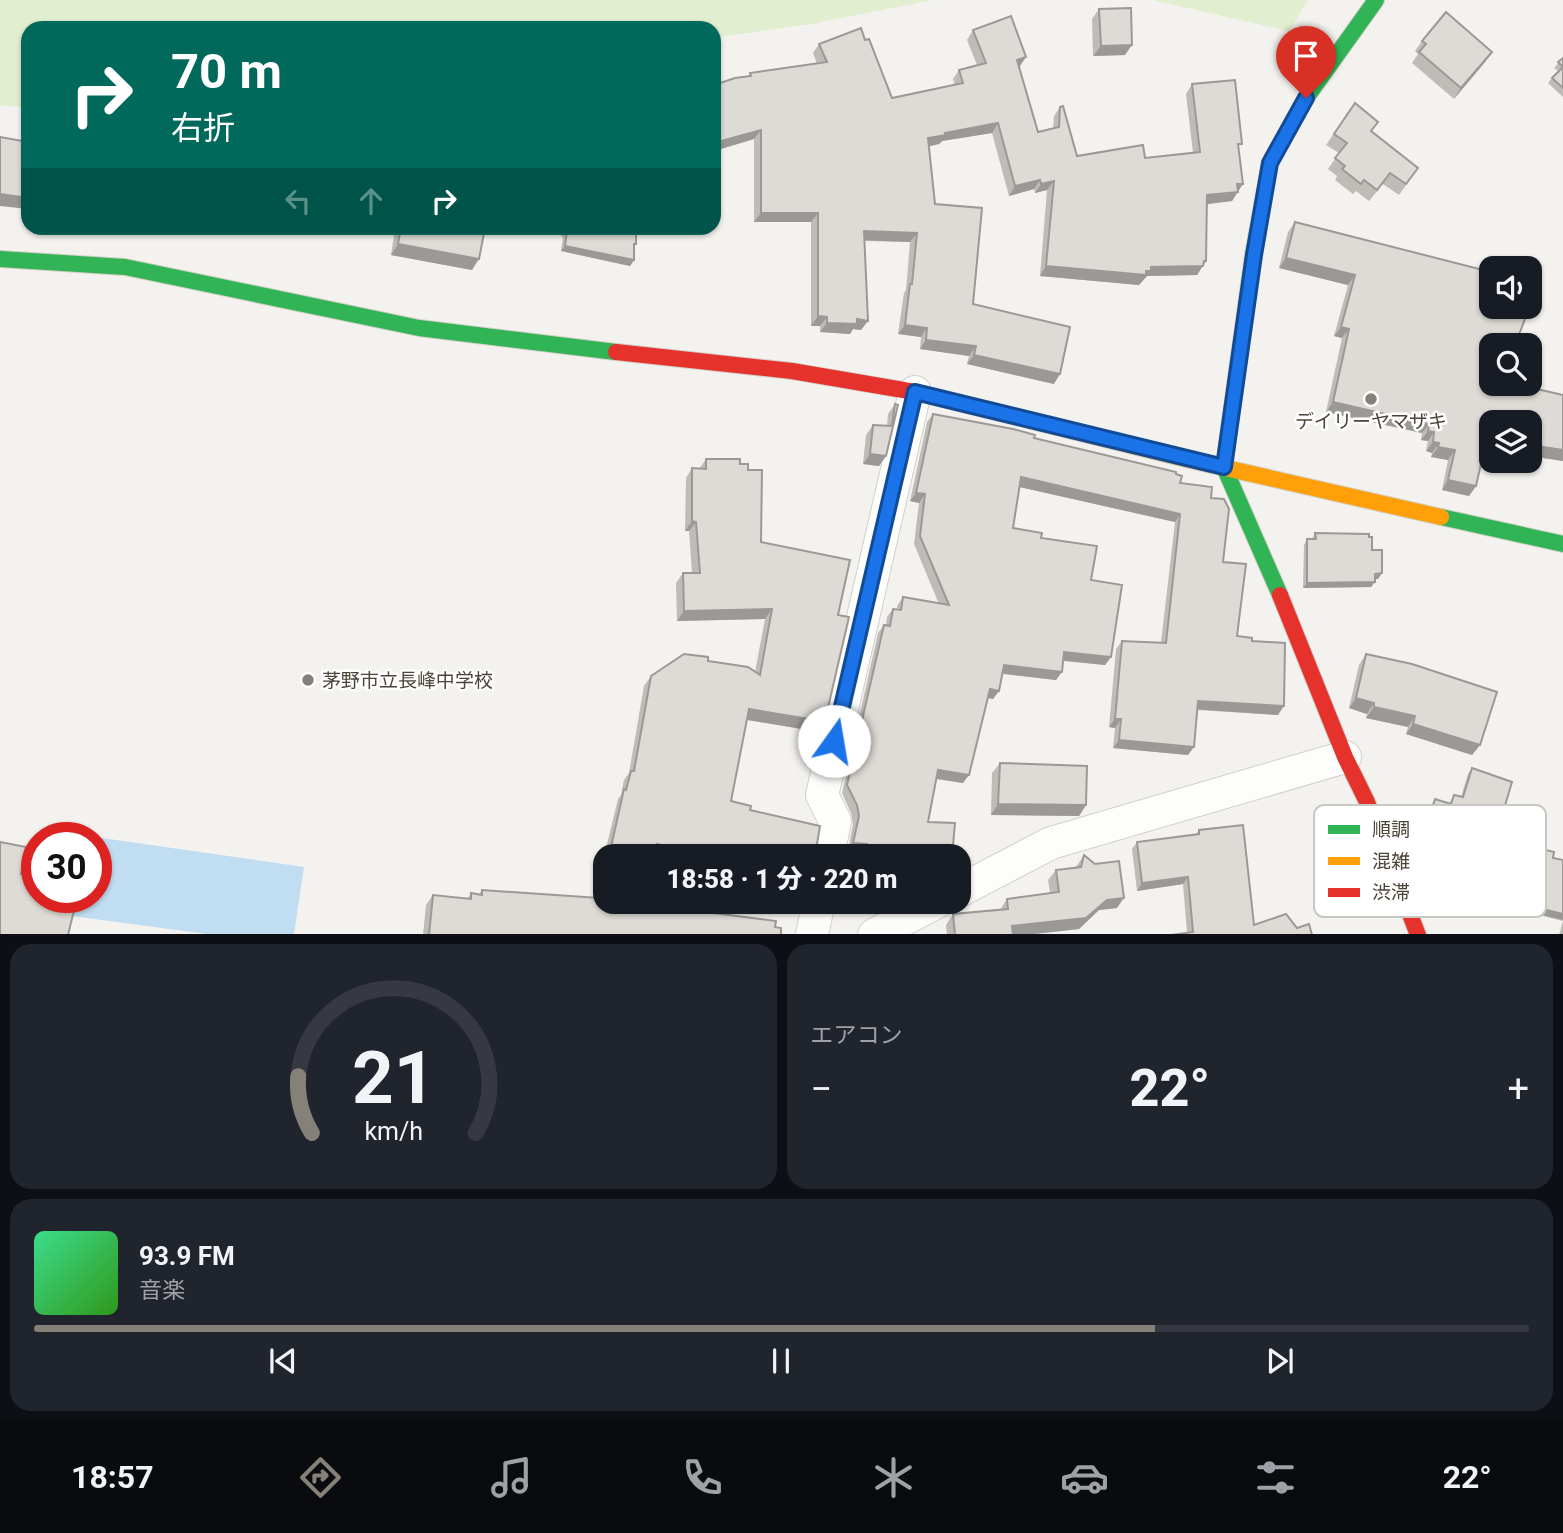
<!DOCTYPE html>
<html lang="ja">
<head>
<meta charset="utf-8">
<style>
	:root { --surface:#171b24; --page:#20242c; --text:#f1f3f6; --muted:#9ea1a6; --line:#363941; --accent:#868178 }
	body { margin:0; font-family:Roboto,"Noto Sans JP",sans-serif; background:var(--page); color:var(--text); height:100vh; display:flex; flex-direction:column; font-size:26px; white-space:nowrap }
	* { box-sizing:border-box; margin:0 }
	p { font-size:23px; color:var(--muted) }
	.icon { flex:none; width:38px; height:38px; fill:none; stroke:currentColor; stroke-width:2; stroke-linecap:round; stroke-linejoin:round }
	.map { position:relative; height:934px; overflow:hidden }
	.details { display:flex; flex-direction:column; gap:10px; padding:10px; background:#0d0f14; flex:1 }
	.details>* { flex:none }
	.guide { position:absolute; left:21px; top:21px; width:700px; height:214px; border-radius:21px; box-shadow:0 2px 5px #0004; background:#00695c; color:#fff; overflow:hidden }
	.fabs { position:absolute; left:1479px; top:256px; display:grid; gap:14px }
	.fabs a { display:grid; place-items:center; width:63px; height:63px; border-radius:14px; background:var(--surface); box-shadow:0 2px 5px #0004; font-size:35px }
	.speed { position:absolute; left:21px; top:822px; display:flex; gap:14px; font-size:35px; font-weight:700; text-align:center }
	.speed>* { display:grid; place-content:center; width:91px; height:91px; border-radius:50%; background:var(--surface); box-shadow:0 2px 5px #0004; line-height:1 }
	.speed .limit { border:10px solid #d22; background:#fff; color:#111 }
	.pin { position:absolute; display:grid; place-items:center; width:60px; height:60px; color:#fff; margin:-72px -30px; border-radius:50% 50% 50% 0; rotate:-45deg; box-shadow:0 0 7px #0007 }
	.pin .icon { rotate:45deg }
	.me { position:absolute; width:77px; margin:-38px; rotate:13deg; stroke-linejoin:round; filter:drop-shadow(0 0 5px #0008) }
	.turn { display:flex; align-items:center; gap:24px; height:147px; padding:0 35px; font-size:32px }
	.turn .icon { width:91px; height:91px; stroke-width:2.5 }
	.turn b { display:block; font-size:49px; line-height:60px }
	.lanes { display:flex; align-items:center; height:66px; padding:0 35px; background:#0003; justify-content:center; gap:35px; direction:ltr }
	.lanes .off { opacity:.35 }
	.big { font-size:52px; font-weight:800; line-height:1.1 }
	.details .tile { flex:1; display:flex; flex-direction:column; justify-content:center; gap:10px; min-width:0; padding:0 24px; border-radius:21px; background:var(--page) }
	.details .dial { align-items:center; gap:0 }
	.dial svg { height:182px; overflow:visible; fill:none; stroke:var(--line); stroke-width:7; stroke-linecap:round; text-anchor:middle }
	.dial text { fill:var(--text); stroke:none }
	.song { display:flex; align-items:center; gap:21px }
	.cover { width:84px; height:84px; border-radius:10px; background:linear-gradient(135deg,hsl(150 70% 55%),hsl(110 70% 35%)) }
	.played { height:7px; border-radius:4px; background:linear-gradient(90deg,var(--accent) 75%,var(--line) 75%) }
	.keys { display:flex; justify-content:space-around; direction:ltr }
	.heat { display:flex; justify-content:space-between; align-items:center; font-size:38px; direction:ltr }
	.details .tiles { flex:1; display:grid; gap:10px; grid-template-columns:1fr 1fr }
	.tile:last-child { grid-column:span 2 }
	.trip { position:absolute; left:593px; top:844px; width:378px; height:70px; border-radius:21px; background:var(--surface); box-shadow:0 2px 5px #0004; font-weight:800; line-height:70px; text-align:center }
	.menu { display:flex; height:112px; justify-content:space-around; align-items:center; background:#090b0e; color:var(--muted) }
	.menu .icon { width:49px; height:49px }
	.menu .active { color:var(--accent) }
	.menu b { font-size:32px; color:var(--text) }
	.map>svg:first-child { display:block }
	.green { fill:#e1eecf }
	.water { fill:#c0ddf1 }
	.lines { fill:none; stroke-linecap:round; stroke-linejoin:round }
	.street-casing { stroke:#d2d0cb; stroke-width:34 }
	.fast-casing { stroke:#d3cfc5; stroke-width:18 }
	.slow-casing { stroke:#d3cfc5; stroke-width:18 }
	.jam-casing { stroke:#d3cfc5; stroke-width:18 }
	.street { stroke:#fdfdfc; stroke-width:32 }
	.fast { stroke:#30b455; stroke-width:16 }
	.slow { stroke:#ff9f0a; stroke-width:16 }
	.jam { stroke:#e5322d; stroke-width:16 }
	.wall { fill:#bfbcb8 }
	.shaded-wall { fill:#9b9996 }
	.building { fill:#dedbd6; stroke:#9b9996; stroke-width:2 }
	.route-casing { stroke:#114b97; stroke-width:18 }
	.route { stroke:#1a73e8; stroke-width:12 }
	.poi-dot { fill:#868178; stroke:#fff; stroke-width:2.5 }
	.labels { text-anchor:middle; stroke-width:5; stroke-linejoin:round; paint-order:stroke }
	.poi-label { font-size:19px; fill:#4b4439; stroke:#fff }
	.key { fill:#fff; stroke:#c9c7c4; stroke-width:2 }
	.key-label { font-size:19px; fill:#4b4439 }
</style>
</head>
<body>
<div class="map">
<svg width="1563" height="935" viewBox="0 0 1563 935">
	<rect width="100%" height="100%" fill="#f4f2ee"/>
	<g class="green">
		<polygon points="0,0 933,0 811,24 714,38 714,28 28,28 28,108 0,105"/>
		<polygon points="1152,0 1308,0 1289,31"/>
	</g>
	<polygon class="water" points="74,834 304,867 294,934 207,934 64,915 66,898 96,898 96,838 73,838"/>
	<g class="lines">
		<g class="street-casing">
			<g id="street">
				<polyline points="828,856 835,821 822,795 915,392"/>
				<polyline points="959,891 1051,843 1345,757"/>
				<polyline points="812,935 819,901"/>
				<polyline points="874,935 939,901"/>
			</g>
		</g>
		<g class="fast-casing">
			<g id="fast">
				<polyline points="0,259 125,267 419,328 616,352"/>
				<polyline points="1441,517 1563,544"/>
				<polyline points="1280,595 1224,467 1253,255 1270,163 1306,98 1376,0"/>
			</g>
		</g>
		<g class="slow-casing">
			<polyline id="slow" points="996,412 1186,459 1441,517"/>
		</g>
		<g class="jam-casing">
			<g id="jam">
				<polyline points="616,352 792,371 915,392 996,412"/>
				<polyline points="1280,595 1345,757 1367,802 1418,935"/>
			</g>
		</g>
		<use href="#street" class="street"/>
		<use href="#fast" class="fast"/>
		<use href="#slow" class="slow"/>
		<use href="#jam" class="jam"/>
	</g>
	<g class="wall">
		<polygon points="1099,9 1125,55 1093,56 1092,19"/>
		<polygon points="973,30 1026,57 1019,66 1038,132 1053,129 1054,116 1060,107 1077,156 1145,158 1193,153 1186,94 1192,84 1239,149 1238,191 1232,201 1207,204 1206,261 1197,275 1147,276 1139,285 1040,276 1047,190 1035,193 1034,189 1009,196 992,133 942,141 939,144 929,146 935,204 973,304 1054,384 967,364 969,356 920,349 921,337 898,334 904,293 906,290 910,242 864,241 861,330 853,329 850,334 820,332 820,326 811,326 811,222 754,222 754,139 714,151 714,85 748,77 750,73 817,64 813,53 819,44 865,40 892,98 955,85 953,79 959,70 977,65 967,40"/>
		<polygon points="1422,41 1492,52 1485,62 1454,99 1412,63 1418,54 1415,51"/>
		<polygon points="1563,58 1563,97 1548,83 1558,71 1554,68"/>
		<polygon points="1355,103 1378,122 1372,131 1418,168 1399,195 1383,184 1369,201 1356,191 1353,194 1335,180 1337,176 1328,169 1339,153 1326,145"/>
		<polygon points="1295,222 1491,383 1528,387 1563,395 1563,461 1530,456 1530,422 1491,422 1488,458 1485,458 1481,463 1476,486 1469,496 1442,490 1448,460 1431,457 1432,453 1426,451 1428,441 1421,440 1422,433 1326,412 1342,338 1334,336 1348,285 1279,268 1288,232"/>
		<polygon points="395,228 485,228 472,270 391,255"/>
		<polygon points="557,228 636,228 636,244 634,247 634,260 630,266 561,251 563,238 557,230"/>
		<polygon points="895,404 898,405 886,456 879,466 863,464 866,435 873,425 887,426 888,414"/>
		<polygon points="933,414 1034,438 1176,474 1180,483 1211,498 1237,636 1252,641 1278,715 1197,710 1188,755 1113,748 1115,728 1109,727 1116,649 1122,641 1161,642 1175,522 1020,487 1013,528 1041,538 1091,580 1111,657 1105,665 1063,661 1056,680 1002,674 999,691 993,699 988,698 963,783 936,779 928,822 952,856 861,856 861,852 848,851 853,824 851,813 842,793 878,633 884,625 886,625 887,617 893,609 897,610 897,606 903,597 939,604 914,544 919,503 910,501 927,422"/>
		<polygon points="706,459 740,464 748,470 761,542 838,615 824,725 817,735 801,732 802,729 747,720 655,856 606,856 606,901 644,904 775,927 781,935 423,935 426,905 433,895 467,899 471,893 479,894 482,890 594,898 618,799 621,795 624,780 629,773 644,686 651,676 708,661 755,672 765,619 677,621 676,583 683,573 692,573 689,531 685,531 686,478 692,468 699,469"/>
		<polygon points="1315,533 1369,537 1382,573 1378,579 1375,579 1375,582 1371,587 1303,588 1304,545 1307,539 1312,539"/>
		<polygon points="1366,654 1480,745 1472,755 1406,734 1408,727 1366,718 1367,714 1349,708 1359,665"/>
		<polygon points="1000,763 1086,805 1079,816 991,815 992,773"/>
		<polygon points="1472,768 1504,809 1505,815 1518,843 1553,858 1563,860 1563,935 1559,935 1563,921 1495,904 1497,896 1494,895 1502,866 1421,842 1431,805 1435,799 1449,804 1454,795 1461,797 1468,774"/>
		<polygon points="1199,830 1254,925 1297,928 1312,935 1187,933 1183,884 1137,891 1132,849 1137,842 1196,834"/>
		<polygon points="1084,855 1117,908 1099,910 1079,929 1025,935 947,935 946,925 953,914 1000,910 1007,899 1050,893 1048,880 1056,870 1076,867"/>
	</g>
	<g class="shaded-wall">
		<polygon points="1132,45 1125,55 1093,56 1101,46"/>
		<polygon points="1492,52 1485,62 1454,99 1461,88"/>
		<polygon points="1026,57 1020,66 1010,69 1017,60"/>
		<polygon points="998,123 992,133 942,141 939,144 922,148 928,138 945,133"/>
		<polygon points="761,130 754,139 714,151 714,143"/>
		<polygon points="1040,180 1034,189 1009,196 1015,186"/>
		<polygon points="1054,181 1047,190 1035,193 1041,184"/>
		<polygon points="1237,184 1243,184 1232,201 1200,205 1207,195"/>
		<polygon points="0,194 28,198 28,209 0,206"/>
		<polygon points="761,213 818,213 811,222 754,222"/>
		<polygon points="864,231 917,233 910,242 857,240"/>
		<polygon points="398,244 479,259 472,270 391,255"/>
		<polygon points="565,246 634,260 630,266 561,251"/>
		<polygon points="1286,258 1355,275 1348,285 1279,268"/>
		<polygon points="1206,261 1197,275 1147,276 1139,285 1040,276 1046,266 1146,271 1151,267"/>
		<polygon points="818,316 827,317 820,326 811,326"/>
		<polygon points="857,319 868,321 861,330 853,329 850,334 820,332 827,323"/>
		<polygon points="905,325 927,328 921,337 898,334"/>
		<polygon points="1341,327 1349,329 1342,338 1334,336"/>
		<polygon points="926,340 976,346 969,356 920,349"/>
		<polygon points="974,355 1060,374 1054,384 967,364"/>
		<polygon points="1333,402 1429,424 1422,433 1326,412"/>
		<polygon points="1428,431 1434,432 1428,441 1421,440"/>
		<polygon points="1433,442 1439,443 1432,453 1426,451"/>
		<polygon points="1530,445 1563,450 1563,461 1530,456"/>
		<polygon points="1438,447 1455,450 1448,460 1431,457"/>
		<polygon points="1488,447 1491,448 1491,455 1488,458 1485,458 1480,465 1476,464"/>
		<polygon points="870,454 886,456 879,466 863,464"/>
		<polygon points="1021,477 1180,514 1175,522 1015,486"/>
		<polygon points="1448,480 1476,486 1469,496 1442,490"/>
		<polygon points="916,493 925,494 919,503 910,501"/>
		<polygon points="692,521 696,522 689,531 685,531"/>
		<polygon points="1382,573 1378,579 1371,579 1375,574"/>
		<polygon points="1375,582 1371,587 1303,588 1307,583"/>
		<polygon points="772,609 765,619 677,621 684,611"/>
		<polygon points="1064,652 1111,657 1105,665 1058,660"/>
		<polygon points="1004,665 1062,672 1056,680 998,673"/>
		<polygon points="990,689 999,691 993,699 984,697"/>
		<polygon points="1356,698 1374,703 1367,714 1349,708"/>
		<polygon points="1198,701 1284,706 1278,715 1192,709"/>
		<polygon points="1374,707 1415,716 1408,727 1366,718"/>
		<polygon points="749,709 809,719 802,729 742,719"/>
		<polygon points="1115,719 1121,719 1115,728 1109,727"/>
		<polygon points="808,723 824,725 817,735 801,732"/>
		<polygon points="1413,724 1480,745 1472,755 1406,734"/>
		<polygon points="1119,740 1194,747 1188,755 1113,748"/>
		<polygon points="938,770 969,775 963,783 932,778"/>
		<polygon points="998,804 1086,805 1079,816 991,815"/>
		<polygon points="1425,836 1506,860 1502,866 1421,842"/>
		<polygon points="853,843 867,844 861,852 848,851"/>
		<polygon points="657,844 705,856 657,856 650,854"/>
		<polygon points="709,850 736,856 705,856"/>
		<polygon points="867,850 882,851 879,856 863,856"/>
		<polygon points="1188,877 1183,884 1137,891 1142,883"/>
		<polygon points="1498,889 1501,890 1497,896 1494,895"/>
		<polygon points="1124,898 1117,908 1099,910 1079,929 1025,935 1006,935 1012,926 1107,900"/>
		<polygon points="1499,898 1563,914 1563,920 1495,904"/>
	</g>
	<g class="building">
		<polygon points="1131,8 1132,45 1101,46 1099,9"/>
		<polygon points="1446,12 1492,52 1461,88 1419,52 1426,44 1422,41"/>
		<polygon points="1011,16 1026,57 1017,60 1038,132 1059,127 1060,107 1063,106 1077,156 1143,145 1145,158 1200,152 1192,84 1235,80 1242,144 1238,144 1243,184 1237,184 1238,192 1207,195 1206,261 1204,261 1203,266 1151,267 1151,271 1146,271 1146,275 1046,266 1054,181 1041,184 1040,180 1015,186 998,123 945,133 946,135 928,138 935,204 982,208 973,304 1070,327 1060,374 974,355 976,346 926,340 927,328 905,325 910,284 912,284 917,233 864,231 868,321 857,319 857,324 827,323 827,317 818,316 818,213 761,213 761,130 714,143 714,85 735,78 751,76 750,73 827,62 819,44 861,28 865,40 869,39 892,98 963,83 959,70 986,63 973,30"/>
		<polygon points="1563,58 1563,88 1552,78 1563,67 1558,62"/>
		<polygon points="1355,103 1378,122 1371,131 1418,168 1406,184 1390,173 1377,190 1364,180 1361,184 1342,169 1345,166 1335,158 1347,143 1334,134"/>
		<polygon points="0,137 28,142 28,198 0,194"/>
		<polygon points="1295,222 1491,272 1491,306 1530,306 1530,285 1537,288 1515,345 1491,345 1491,383 1529,383 1528,387 1563,395 1563,450 1530,445 1530,422 1491,422 1491,448 1488,447 1487,455 1483,455 1476,486 1448,480 1455,450 1438,447 1439,443 1433,442 1434,432 1428,431 1429,424 1333,402 1349,329 1341,327 1355,275 1286,258"/>
		<polygon points="401,228 485,228 479,259 398,244"/>
		<polygon points="563,228 636,228 636,244 634,244 634,260 565,246 567,232"/>
		<polygon points="895,404 898,405 886,456 870,454 873,425 892,426"/>
		<polygon points="933,414 1013,429 1035,435 1034,438 1176,472 1176,474 1182,476 1180,483 1212,487 1211,498 1224,499 1229,509 1223,562 1246,564 1237,636 1252,638 1252,641 1285,643 1284,706 1198,701 1194,747 1119,740 1121,719 1115,719 1122,641 1166,643 1180,514 1021,477 1013,528 1042,533 1041,538 1097,546 1091,580 1122,585 1111,657 1064,652 1062,672 1004,665 999,691 990,689 969,775 938,770 928,822 955,823 952,856 882,856 882,851 867,850 867,844 853,843 859,816 857,805 847,785 884,625 890,626 893,609 901,610 903,597 949,605 920,536 925,494 916,493"/>
		<polygon points="706,459 740,459 740,464 748,464 748,470 762,470 761,542 850,560 838,615 849,617 824,725 808,723 809,719 749,709 731,801 751,806 750,810 820,826 815,856 736,856 709,850 708,856 705,856 657,844 655,856 609,856 624,789 626,790 631,771 634,771 651,676 684,654 708,657 708,661 748,667 760,675 772,609 684,611 683,573 700,573 696,522 692,521 692,468 706,469"/>
		<polygon points="1315,533 1369,534 1369,537 1372,537 1372,550 1382,550 1382,573 1375,574 1375,582 1307,583 1307,539 1316,539"/>
		<polygon points="1366,654 1412,664 1497,692 1480,745 1413,724 1415,716 1374,707 1374,703 1356,698"/>
		<polygon points="1000,763 1087,766 1086,805 998,804"/>
		<polygon points="1472,768 1512,782 1504,809 1506,809 1505,815 1526,822 1518,843 1554,852 1553,858 1563,860 1563,914 1499,898 1501,890 1498,889 1506,860 1425,836 1435,799 1451,804 1454,795 1463,797"/>
		<polygon points="1243,825 1254,925 1286,914 1297,928 1309,924 1312,935 1171,935 1193,932 1188,877 1142,883 1137,842 1199,834 1199,830"/>
		<polygon points="0,842 26,847 21,874 37,876 37,898 77,898 68,935 0,935"/>
		<polygon points="1084,855 1095,864 1119,861 1124,898 1107,900 1086,918 1012,926 1013,935 955,935 953,914 1008,909 1007,899 1059,892 1056,870 1081,867"/>
		<polygon points="606,870 606,901 644,901 644,904 776,921 775,927 781,928 781,935 429,935 433,895 471,899 471,893 482,895 482,890 599,898"/>
	</g>
	<g class="lines">
		<g class="route-casing">
			<polyline id="route" points="834,741 915,392 1224,467 1254,255 1270,163 1306,98"/>
		</g>
		<use href="#route" class="route"/>
	</g>
	<g class="poi-dot">
		<circle cx="1371" cy="399" r="7"/>
		<circle cx="308" cy="680" r="7"/>
	</g>
	<g class="labels">
		<g class="poi-label">
			<text x="1371" y="428">デイリーヤマザキ</text>
			<text x="322" y="687" text-anchor="start">茅野市立長峰中学校</text>
		</g>
	</g>
	<rect x="1314" y="805" width="232" height="112" rx="10" class="key"/>
	<rect x="1328" y="825" width="32" height="9" fill="#30b455"/>
	<rect x="1328" y="857" width="32" height="8" fill="#ff9f0a"/>
	<rect x="1328" y="888" width="32" height="9" fill="#e5322d"/>
	<g class="key-label">
		<text x="1372" y="836">順調</text>
		<text x="1372" y="868">混雑</text>
		<text x="1372" y="899">渋滞</text>
	</g>
</svg>
<div class="fabs">
<a><svg class="icon" aria-label="sound" viewBox="0 0 24 24"><path d="M4 9h4l5-4v14l-5-4H4zM17 9q2 3 0 6"/></svg></a>
<a><svg class="icon" aria-label="search" viewBox="0 0 24 24"><circle cx="10" cy="10" r="6"/><path d="M15 15l6 6"/></svg></a>
<a><svg class="icon" aria-label="layers" viewBox="0 0 24 24"><path d="M12 4l9 5-9 5-9-5zM3 14l9 5 9-5"/></svg></a>
</div>
<div class="speed"><div class="limit">30</div></div>
<div class="pin" style="left:1306px;top:98px;background:#d93025"><svg class="icon" aria-label="arrive" viewBox="0 0 24 24"><path d="M6 21V4h12l-3 4 3 4H6"/></svg></div>
<svg class="me" style="left:834px;top:741px" viewBox="-20 -20 40 40"><circle r="19" fill="#fff"/><path d="M0-13L10 11 0 6-10 11z" fill="#1a73e8"/></svg>
<div class="trip">18:58 · 1 分 · 220 m</div>
<div class="guide">
<div class="turn"><svg class="icon" aria-label="right" viewBox="0 0 24 24"><path d="M7 20v-9h11M14 6l5 5-5 5"/></svg><div><b>70 m</b>右折</div></div>
<div class="lanes"><svg class="icon off" aria-label="left" viewBox="0 0 24 24"><path d="M17 20v-9H6M10 6l-5 5 5 5"/></svg><svg class="icon off" aria-label="ahead" viewBox="0 0 24 24"><path d="M12 20V5M6 11l6-6 6 6"/></svg><svg class="icon" aria-label="right" viewBox="0 0 24 24"><path d="M7 20v-9h11M14 6l5 5-5 5"/></svg></div>
</div>
</div>
<section class="details">
<div class="tiles">
<div class="tile dial"><svg viewBox="0 0 100 80">
<path d="M14 69A42 42 0 1 1 86 69"/>
<path d="M14 69A42 42 0 0 1 8 44" stroke="#868178"/>
<text x="50" y="56" font-size="32" font-weight="700">21</text>
<text x="50" y="72" font-size="11">km/h</text>
</svg></div>
<div class="tile"><p>エアコン</p>
<div class="heat"><a>−</a><b class="big">22°</b><a>+</a></div>
</div>
<div class="tile">
<div class="song"><i class="cover"></i><div><b>93.9 FM</b><p>音楽</p></div></div>
<div class="played"></div>
<div class="keys"><svg class="icon" aria-label="previous" viewBox="0 0 24 24"><path d="M18 5L8 12l10 7zM5 5v14"/></svg><svg class="icon" aria-label="pause" viewBox="0 0 24 24"><path d="M8 5v14M16 5v14"/></svg><svg class="icon" aria-label="next" viewBox="0 0 24 24"><path d="M6 5l10 7-10 7zM19 5v14"/></svg></div>
</div>
</div>
</section>
<nav class="menu">
<b>18:57</b>
<svg class="icon active" aria-label="directions" viewBox="0 0 24 24"><path d="M12 3l9 9-9 9-9-9zM9 14v-3h6M13 9l2 2-2 2"/></svg>
<svg class="icon" aria-label="music" viewBox="0 0 24 24"><path d="M9 18V5l10-2v13"/><circle cx="6" cy="18" r="3"/><circle cx="16" cy="16" r="3"/></svg>
<svg class="icon" aria-label="phone" viewBox="0 0 24 24"><path d="M5 4h4l2 5-3 2q2 4 5 5l2-3 5 2v4C11 20 4 13 5 4z"/></svg>
<svg class="icon" aria-label="climate" viewBox="0 0 24 24"><path d="M12 3v18M4 7l16 10M4 17L20 7"/></svg>
<svg class="icon" aria-label="car" viewBox="0 0 24 24"><path d="M5 17H2v-5l4-1 3-4h7l3 4 3 1v5h-3M9 17h6M6 11h13"/><circle cx="7" cy="17" r="2"/><circle cx="17" cy="17" r="2"/></svg>
<svg class="icon" aria-label="filters" viewBox="0 0 24 24"><path d="M4 7h16M4 17h16"/><circle cx="9" cy="7" r="2"/><circle cx="15" cy="17" r="2"/></svg>
<b>22°</b>
</nav>
</body>
</html>
